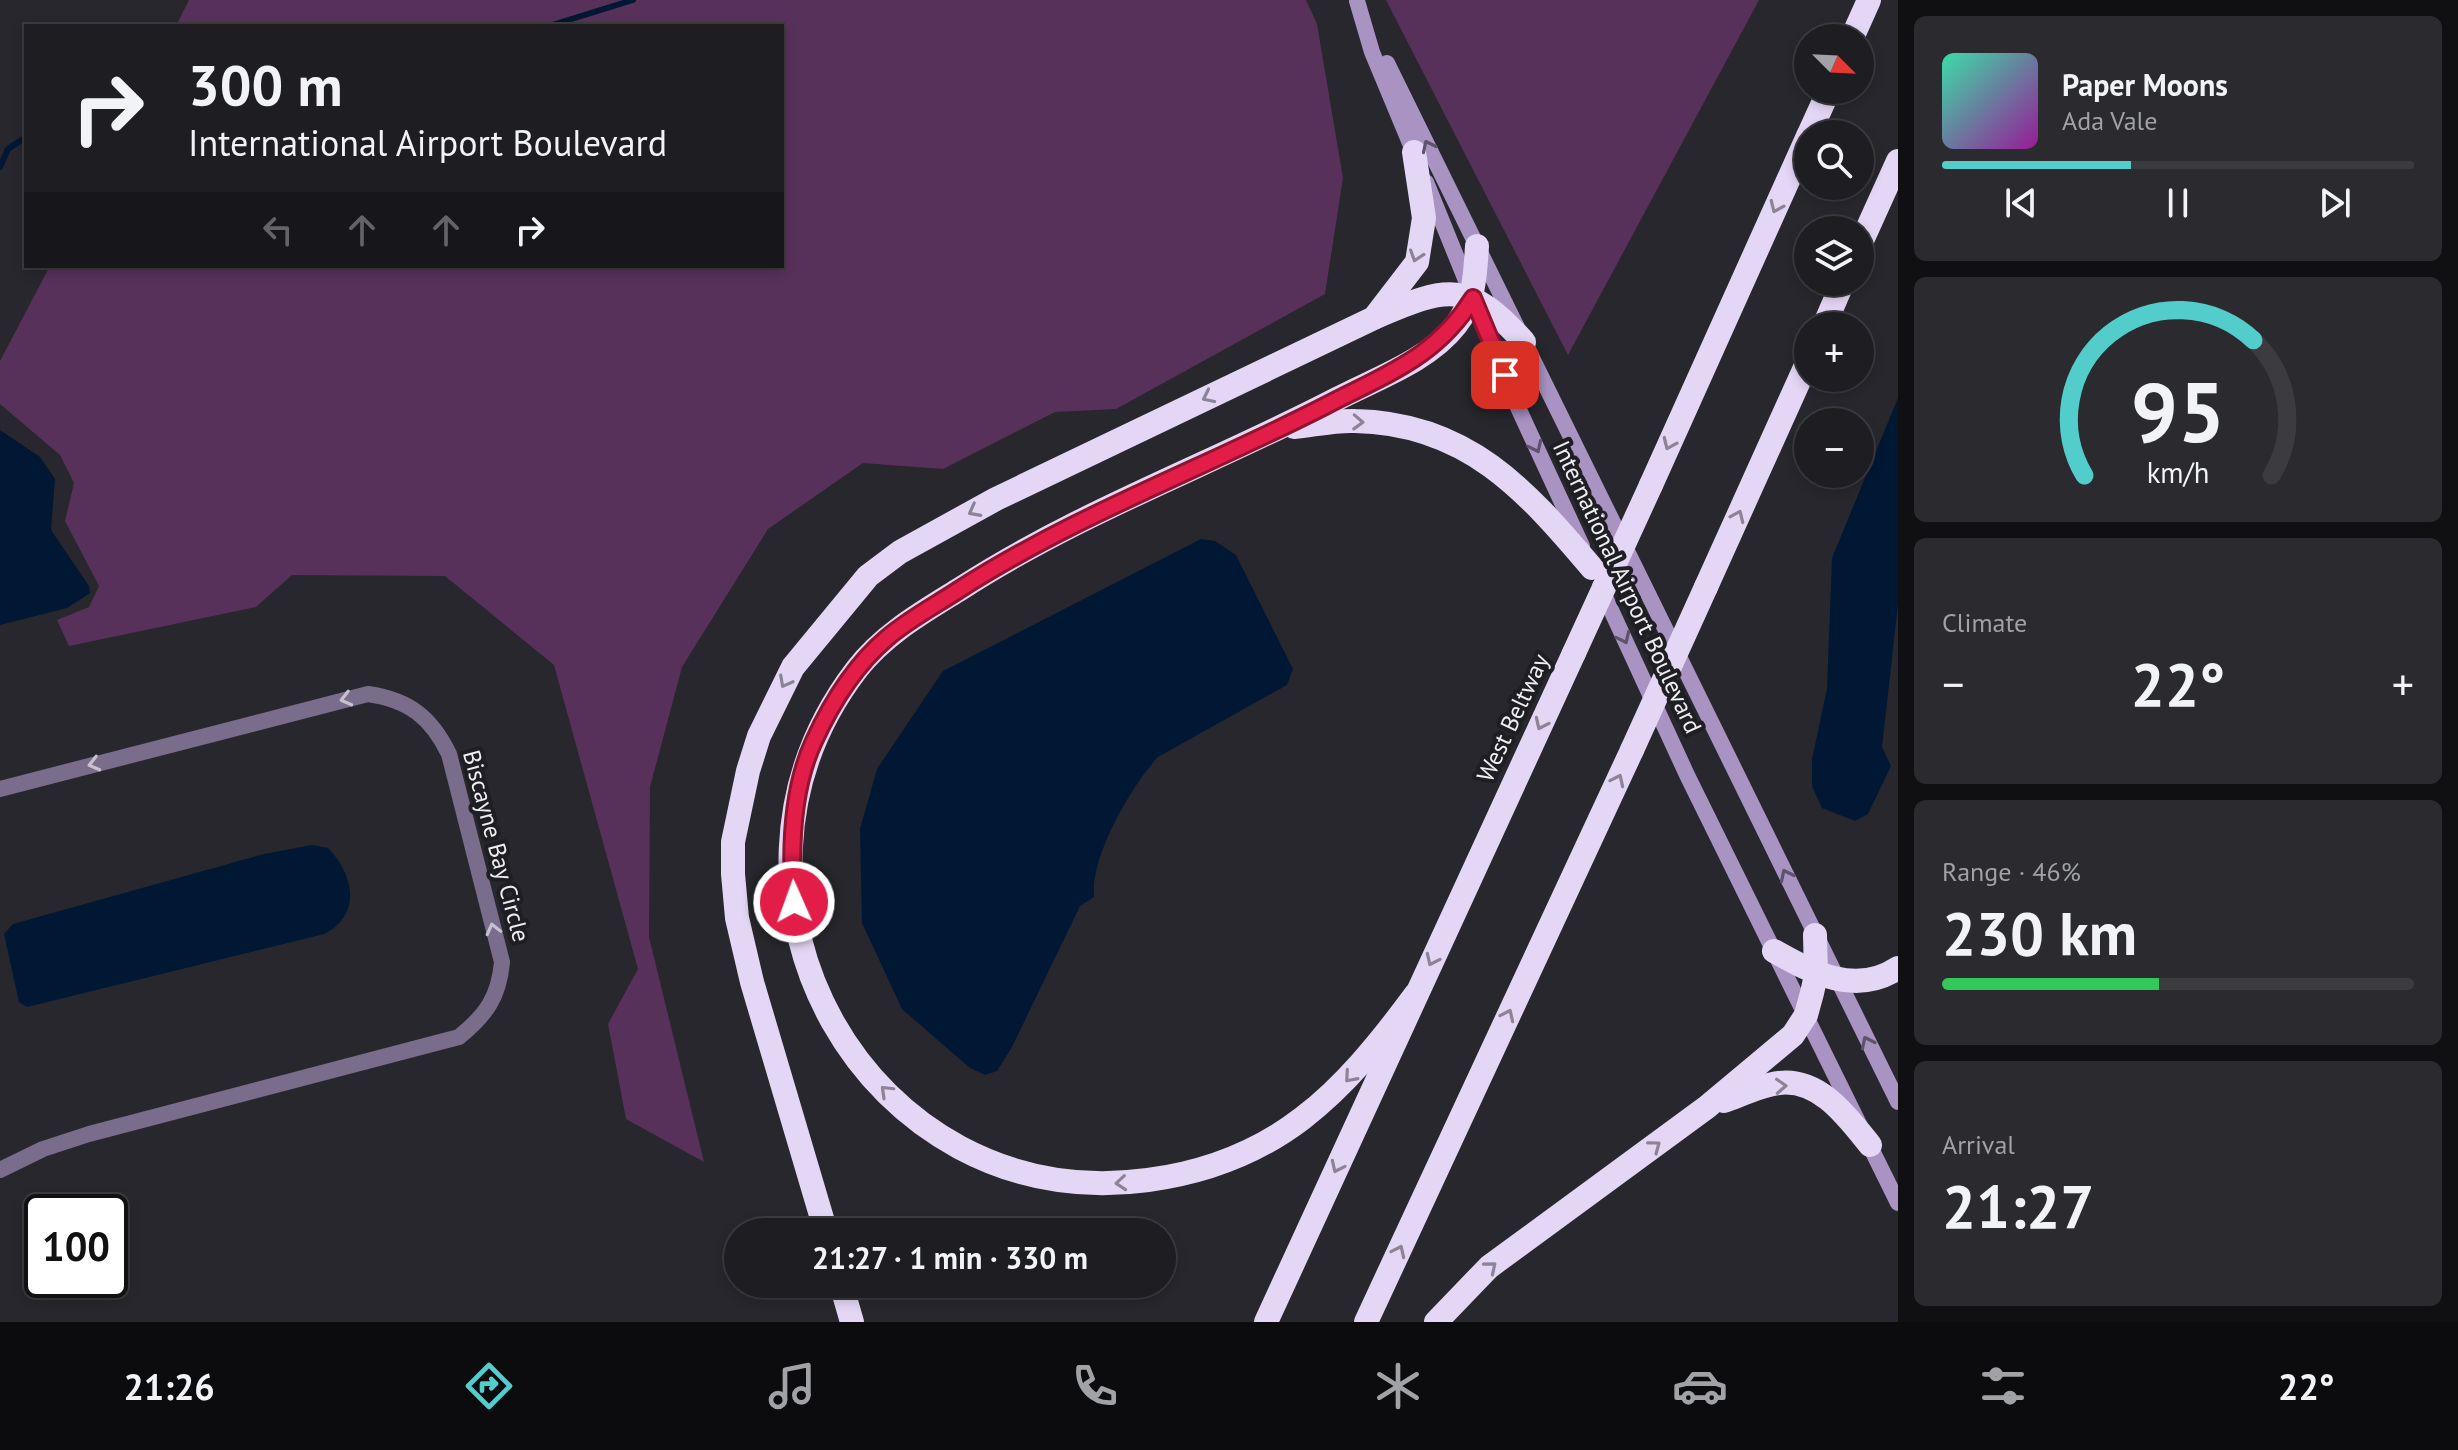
<!DOCTYPE html>
<html lang="en">
<head>
<meta charset="utf-8">
<style>
	:root { --surface:#1d1d22; --page:#2a2a2f; --text:#f1f3f6; --muted:#a0a2a5; --line:#3b3b40; --accent:#52cdcc }
	body { margin:0; font-family:"PT Sans",sans-serif; background:var(--page); color:var(--text); height:100vh; display:flex; flex-direction:column; font-size:30px; white-space:nowrap }
	* { box-sizing:border-box; margin:0 }
	p { font-size:26px; color:var(--muted) }
	.icon { flex:none; width:44px; height:44px; fill:none; stroke:currentColor; stroke-width:2; stroke-linecap:round; stroke-linejoin:round }
	.map { position:relative; flex:1; overflow:hidden }
	.details { display:flex; flex-direction:column; gap:16px; padding:16px; background:#101013; width:560px }
	.details>* { flex:none }
	.guide { position:absolute; left:24px; top:24px; width:760px; height:244px; border-radius:0px; box-shadow:0 4px 12px #0003,0 0 0 2px var(--line); background:#1d1d22; color:var(--text); overflow:hidden }
	.needle { width:52px; rotate:114deg }
	.fabs { position:absolute; left:1794px; top:24px; display:grid; gap:16px }
	.fabs a { display:grid; place-items:center; width:80px; height:80px; border-radius:50%; background:var(--surface); box-shadow:0 4px 12px #0003,0 0 0 2px var(--line); font-size:40px }
	.speed { position:absolute; left:24px; top:1194px; display:flex; gap:16px; font-size:40px; font-weight:700; text-align:center }
	.speed>* { display:grid; place-content:center; width:104px; height:104px; border-radius:50%; background:var(--surface); box-shadow:0 4px 12px #0003,0 0 0 2px var(--line); line-height:1 }
	.speed .limit { border:4px solid #111; border-radius:12px; background:#fff; color:#111 }
	.pin { position:absolute; display:grid; place-items:center; width:68px; height:68px; color:#fff; margin:-34px; border-radius:16px; box-shadow:0 4px 12px #0006 }
	.me { position:absolute; width:88px; margin:-44px; rotate:358deg; stroke-linejoin:round; filter:drop-shadow(0 0 6px #0008) }
	.turn { display:flex; align-items:center; gap:28px; height:168px; padding:0 32px; font-size:36px }
	.turn .icon { width:104px; height:104px; stroke-width:2.5 }
	.turn b { display:block; font-size:56px; line-height:68px }
	.lanes { display:flex; align-items:center; height:76px; padding:0 32px; background:#0003; justify-content:center; gap:40px; direction:ltr }
	.lanes .off { opacity:.35 }
	.big { font-size:60px; font-weight:600; line-height:1.1 }
	.details .card { flex:1; display:flex; flex-direction:column; justify-content:center; gap:12px; min-width:0; padding:0 28px; border-radius:12px; background:var(--page) }
	.details .dial { align-items:center; gap:0 }
	.dial svg { height:208px; overflow:visible; fill:none; stroke:var(--line); stroke-width:7; stroke-linecap:round; text-anchor:middle }
	.dial text { fill:var(--text); stroke:none }
	.song { display:flex; align-items:center; gap:24px }
	.cover { width:96px; height:96px; border-radius:12px; background:linear-gradient(135deg,hsl(160 70% 55%),hsl(300 70% 35%)) }
	.played { height:8px; border-radius:4px; background:linear-gradient(90deg,var(--accent) 40%,var(--line) 40%) }
	.keys { display:flex; justify-content:space-around; direction:ltr }
	.heat { display:flex; justify-content:space-between; align-items:center; font-size:44px; direction:ltr }
	.charge { height:12px; border-radius:6px; background:linear-gradient(90deg,#34c759 46%,var(--line) 0) }
	.trip { position:absolute; left:724px; top:1218px; width:452px; height:80px; border-radius:40px; background:var(--surface); box-shadow:0 4px 12px #0003,0 0 0 2px var(--line); font-weight:600; line-height:80px; text-align:center }
	.menu { display:flex; height:128px; justify-content:space-around; align-items:center; background:#0c0c0e; color:var(--muted) }
	.menu .icon { width:56px; height:56px }
	.menu .active { color:var(--accent) }
	.menu b { font-size:36px; color:var(--text) }
	main { display:flex; flex:1; min-height:0 }
	.map>svg:first-child { display:block }
	.green { fill:#57315a }
	.water { fill:#001834 }
	.lines { fill:none; stroke-linecap:round; stroke-linejoin:round }
	.stream { stroke:#001834; stroke-width:6 }
	.minor { stroke:#7a6c8b; stroke-width:16 }
	.secondary { stroke:#a993c3; stroke-width:16 }
	.motorway { stroke:#e4d7f5; stroke-width:24 }
	.motorway-bridge { stroke:#e4d7f5; stroke-width:24 }
	.oneway { stroke:#5d536b }
	.oneway2 { stroke:#8b8496 }
	.oneway3 { stroke:#c6c1cf }
	.route-casing { stroke:#92132f; stroke-width:20 }
	.route { stroke:#e11d48; stroke-width:14 }
	.labels { text-anchor:middle; stroke-width:8; stroke-linejoin:round; paint-order:stroke }
	.street-label { font-size:24px; fill:#efeff3; stroke:#1e1e23 }
</style>
</head>
<body>
<main>
<div class="map">
<svg width="1898" height="1322" viewBox="0 0 1898 1322">
	<rect width="100%" height="100%" fill="#27272d"/>
	<g class="green">
		<polygon points="189,0 1306,0 1317,24 1343,178 1325,294 1116,409 1055,412 943,469 863,463 768,529 682,667 650,787 649,937 704,1162 626,1119 608,1024 638,969 554,665 445,576 292,575 256,607 69,646 57,620 89,607 99,586 65,521 74,483 60,455 0,404 0,361 50,266 782,266 782,26 176,26"/>
		<polygon points="1386,0 1759,0 1568,355"/>
	</g>
	<g class="water">
		<polygon points="1898,398 1898,604 1882,747 1891,766 1868,814 1855,821 1822,808 1812,786 1812,759 1827,689 1832,558"/>
		<polygon points="0,430 40,457 55,479 51,530 89,586 90,593 67,608 0,625"/>
		<path d="M1201 539 1215 541 1236 555 1293 669 1287 685 1158 757C1131 786 1090 857 1094 897L1080 906 1012 1047 997 1071 985 1075 970 1068 902 1009 862 923 860 829 877 769 943 671Z"/>
		<path d="M312 845 328 848C354 875 362 915 324 934L27 1007 19 1002 4 934 13 924 264 854Z"/>
	</g>
	<g class="lines">
		<g class="stream">
			<polyline points="549,26 633,0"/>
			<polyline points="0,167 8,149 26,137"/>
		</g>
		<path class="minor" d="M0 789 368 694C409 700 431 717 449 754L502 962C499 997 486 1015 459 1037L89 1134 43 1149 0 1170"/>
		<g class="secondary">
			<polyline points="1357,1 1372,52 1417,160"/>
			<polyline points="1387,63 1898,1102"/>
			<polyline points="1426,182 1515,401 1582,546"/>
			<polyline points="1600,586 1687,775 1898,1203"/>
		</g>
		<g class="motorway">
			<polyline points="1852,38 1869,0"/>
			<polyline points="1809,134 1829,90"/>
			<polyline points="1860,245 1898,161"/>
			<path d="M1376 317C1448 286 1468 280 1524 342"/>
			<polyline points="1824,326 1843,282"/>
			<path d="M1294 427C1314 425 1336 420 1355 421 1467 423 1526 490 1592 568"/>
			<polyline points="1651,485 1808,136"/>
			<polyline points="1706,587 1808,361"/>
			<path d="M1774 951C1813 973 1856 996 1898 968"/>
			<path d="M1416 994C1342 1094 1277 1163 1148 1180 867 1218 686 892 857 669 884 634 923 612 960 589 1079 512 1212 464 1337 399 1377 378 1428 361 1456 325 1475 300 1475 276 1477 246"/>
			<path d="M1724 1101C1741 1095 1761 1085 1779 1083 1820 1078 1848 1118 1870 1145"/>
			<polyline points="826,1232 752,982 737,918 733,874 733,842 748,771 759,736 793,667 868,576 900,552 996,499 1374,318 1417,262 1424,218 1414,152"/>
			<polyline points="841,1284 852,1322"/>
			<polyline points="1266,1322 1574,653"/>
			<polyline points="1366,1322 1632,750"/>
			<polyline points="1436,1322 1489,1267 1707,1107 1793,1035 1806,1015 1812,993 1816,975 1815,935"/>
		</g>
		<g class="motorway-bridge">
			<polyline points="1574,653 1651,485"/>
			<polyline points="1632,750 1706,587"/>
		</g>
	</g>
	<defs><path id="oneway-chevron" d="M-2-3.5L2.5 0L-2 3.5" fill="none" stroke-width="1.6" stroke-linecap="round" stroke-linejoin="round" transform="scale(2)"/></defs>
	<g class="oneway">
		<use href="#oneway-chevron" transform="translate(1428 146) rotate(-116)"/>
		<use href="#oneway-chevron" transform="translate(1536 447) rotate(65)"/>
		<use href="#oneway-chevron" transform="translate(1624 638) rotate(65)"/>
		<use href="#oneway-chevron" transform="translate(1786 875) rotate(-116)"/>
		<use href="#oneway-chevron" transform="translate(1867 1042) rotate(-116)"/>
	</g>
	<g class="oneway2">
		<use href="#oneway-chevron" transform="translate(1776 207) rotate(114)"/>
		<use href="#oneway-chevron" transform="translate(1416 256) rotate(108)"/>
		<use href="#oneway-chevron" transform="translate(1208 397) rotate(154)"/>
		<use href="#oneway-chevron" transform="translate(1358 422) rotate(2)"/>
		<use href="#oneway-chevron" transform="translate(1669 444) rotate(114)"/>
		<use href="#oneway-chevron" transform="translate(974 511) rotate(152)"/>
		<use href="#oneway-chevron" transform="translate(1738 516) rotate(-66)"/>
		<use href="#oneway-chevron" transform="translate(785 682) rotate(118)"/>
		<use href="#oneway-chevron" transform="translate(1541 724) rotate(115)"/>
		<use href="#oneway-chevron" transform="translate(1618 780) rotate(-65)"/>
		<use href="#oneway-chevron" transform="translate(1432 960) rotate(115)"/>
		<use href="#oneway-chevron" transform="translate(1508 1015) rotate(-65)"/>
		<use href="#oneway-chevron" transform="translate(1350 1077) rotate(131)"/>
		<use href="#oneway-chevron" transform="translate(1781 1086) rotate(-3)"/>
		<use href="#oneway-chevron" transform="translate(886 1091) rotate(-136)"/>
		<use href="#oneway-chevron" transform="translate(1655 1146) rotate(-37)"/>
		<use href="#oneway-chevron" transform="translate(1337 1167) rotate(115)"/>
		<use href="#oneway-chevron" transform="translate(1121 1183) rotate(175)"/>
		<use href="#oneway-chevron" transform="translate(1399 1251) rotate(-65)"/>
		<use href="#oneway-chevron" transform="translate(1491 1267) rotate(-40)"/>
	</g>
	<g class="oneway3">
		<use href="#oneway-chevron" transform="translate(346 699) rotate(166)"/>
		<use href="#oneway-chevron" transform="translate(94 764) rotate(166)"/>
		<use href="#oneway-chevron" transform="translate(493 929) rotate(-104)"/>
	</g>
	<g class="lines">
		<g class="route-casing">
			<path id="route" d="M794 902C790 850 791 790 814 741 831 704 855 665 887 638 908 620 934 606 957 591 1073 516 1202 469 1325 406 1386 374 1436 358 1473 298L1505 375"/>
		</g>
		<use href="#route" class="route"/>
	</g>
	<g class="labels">
		<g class="street-label">
			<text transform="translate(1627 587) rotate(65)" y="8">International Airport Boulevard</text>
			<text transform="translate(1513 718) rotate(-65)" y="8">West Beltway</text>
			<text transform="translate(496 846) rotate(75)" y="8">Biscayne Bay Circle</text>
		</g>
	</g>
</svg>
<div class="fabs">
<a><svg class="needle" viewBox="-14 -14 28 28"><path d="M0-13l5 13h-10z" fill="#e53935"/><path d="M0 13l5-13h-10z" fill="#a0a2a5"/></svg></a>
<a><svg class="icon" aria-label="search" viewBox="0 0 24 24"><circle cx="10" cy="10" r="6"/><path d="M15 15l6 6"/></svg></a>
<a><svg class="icon" aria-label="layers" viewBox="0 0 24 24"><path d="M12 4l9 5-9 5-9-5zM3 14l9 5 9-5"/></svg></a>
<a>+</a>
<a>−</a>
</div>
<div class="speed"><div class="limit">100</div></div>
<div class="pin" style="left:1505px;top:375px;background:#d93025"><svg class="icon" aria-label="arrive" viewBox="0 0 24 24"><path d="M6 21V4h12l-3 4 3 4H6"/></svg></div>
<svg class="me" style="left:794px;top:902px" viewBox="-20 -20 40 40"><circle r="17" fill="#e11d48" stroke="#fff" stroke-width="3"/><path d="M0-11L8 9 0 5-8 9z" fill="#fff"/></svg>
<div class="trip">21:27 · 1 min · 330 m</div>
<div class="guide">
<div class="turn"><svg class="icon" aria-label="right" viewBox="0 0 24 24"><path d="M7 20v-9h11M14 6l5 5-5 5"/></svg><div><b>300 m</b>International Airport Boulevard</div></div>
<div class="lanes"><svg class="icon off" aria-label="left" viewBox="0 0 24 24"><path d="M17 20v-9H6M10 6l-5 5 5 5"/></svg><svg class="icon off" aria-label="ahead" viewBox="0 0 24 24"><path d="M12 20V5M6 11l6-6 6 6"/></svg><svg class="icon off" aria-label="ahead" viewBox="0 0 24 24"><path d="M12 20V5M6 11l6-6 6 6"/></svg><svg class="icon" aria-label="right" viewBox="0 0 24 24"><path d="M7 20v-9h11M14 6l5 5-5 5"/></svg></div>
</div>
</div>
<section class="details">
<div class="card">
<div class="song"><i class="cover"></i><div><b>Paper Moons</b><p>Ada Vale</p></div></div>
<div class="played"></div>
<div class="keys"><svg class="icon" aria-label="previous" viewBox="0 0 24 24"><path d="M18 5L8 12l10 7zM5 5v14"/></svg><svg class="icon" aria-label="pause" viewBox="0 0 24 24"><path d="M8 5v14M16 5v14"/></svg><svg class="icon" aria-label="next" viewBox="0 0 24 24"><path d="M6 5l10 7-10 7zM19 5v14"/></svg></div>
</div>
<div class="card dial"><svg viewBox="0 0 100 80">
<path d="M14 69A42 42 0 1 1 86 69"/>
<path d="M14 69A42 42 0 0 1 79 17" stroke="#52cdcc"/>
<text x="50" y="56" font-size="32" font-weight="700">95</text>
<text x="50" y="72" font-size="11">km/h</text>
</svg></div>
<div class="card"><p>Climate</p>
<div class="heat"><a>−</a><b class="big">22°</b><a>+</a></div>
</div>
<div class="card"><p>Range · 46%</p><b class="big">230 km</b><div class="charge"></div></div>
<div class="card"><p>Arrival</p><b class="big">21:27</b></div>
</section>
</main>
<nav class="menu">
<b>21:26</b>
<svg class="icon active" aria-label="directions" viewBox="0 0 24 24"><path d="M12 3l9 9-9 9-9-9zM9 14v-3h6M13 9l2 2-2 2"/></svg>
<svg class="icon" aria-label="music" viewBox="0 0 24 24"><path d="M9 18V5l10-2v13"/><circle cx="6" cy="18" r="3"/><circle cx="16" cy="16" r="3"/></svg>
<svg class="icon" aria-label="phone" viewBox="0 0 24 24"><path d="M5 4h4l2 5-3 2q2 4 5 5l2-3 5 2v4C11 20 4 13 5 4z"/></svg>
<svg class="icon" aria-label="climate" viewBox="0 0 24 24"><path d="M12 3v18M4 7l16 10M4 17L20 7"/></svg>
<svg class="icon" aria-label="car" viewBox="0 0 24 24"><path d="M5 17H2v-5l4-1 3-4h7l3 4 3 1v5h-3M9 17h6M6 11h13"/><circle cx="7" cy="17" r="2"/><circle cx="17" cy="17" r="2"/></svg>
<svg class="icon" aria-label="filters" viewBox="0 0 24 24"><path d="M4 7h16M4 17h16"/><circle cx="9" cy="7" r="2"/><circle cx="15" cy="17" r="2"/></svg>
<b>22°</b>
</nav>
</body>
</html>
